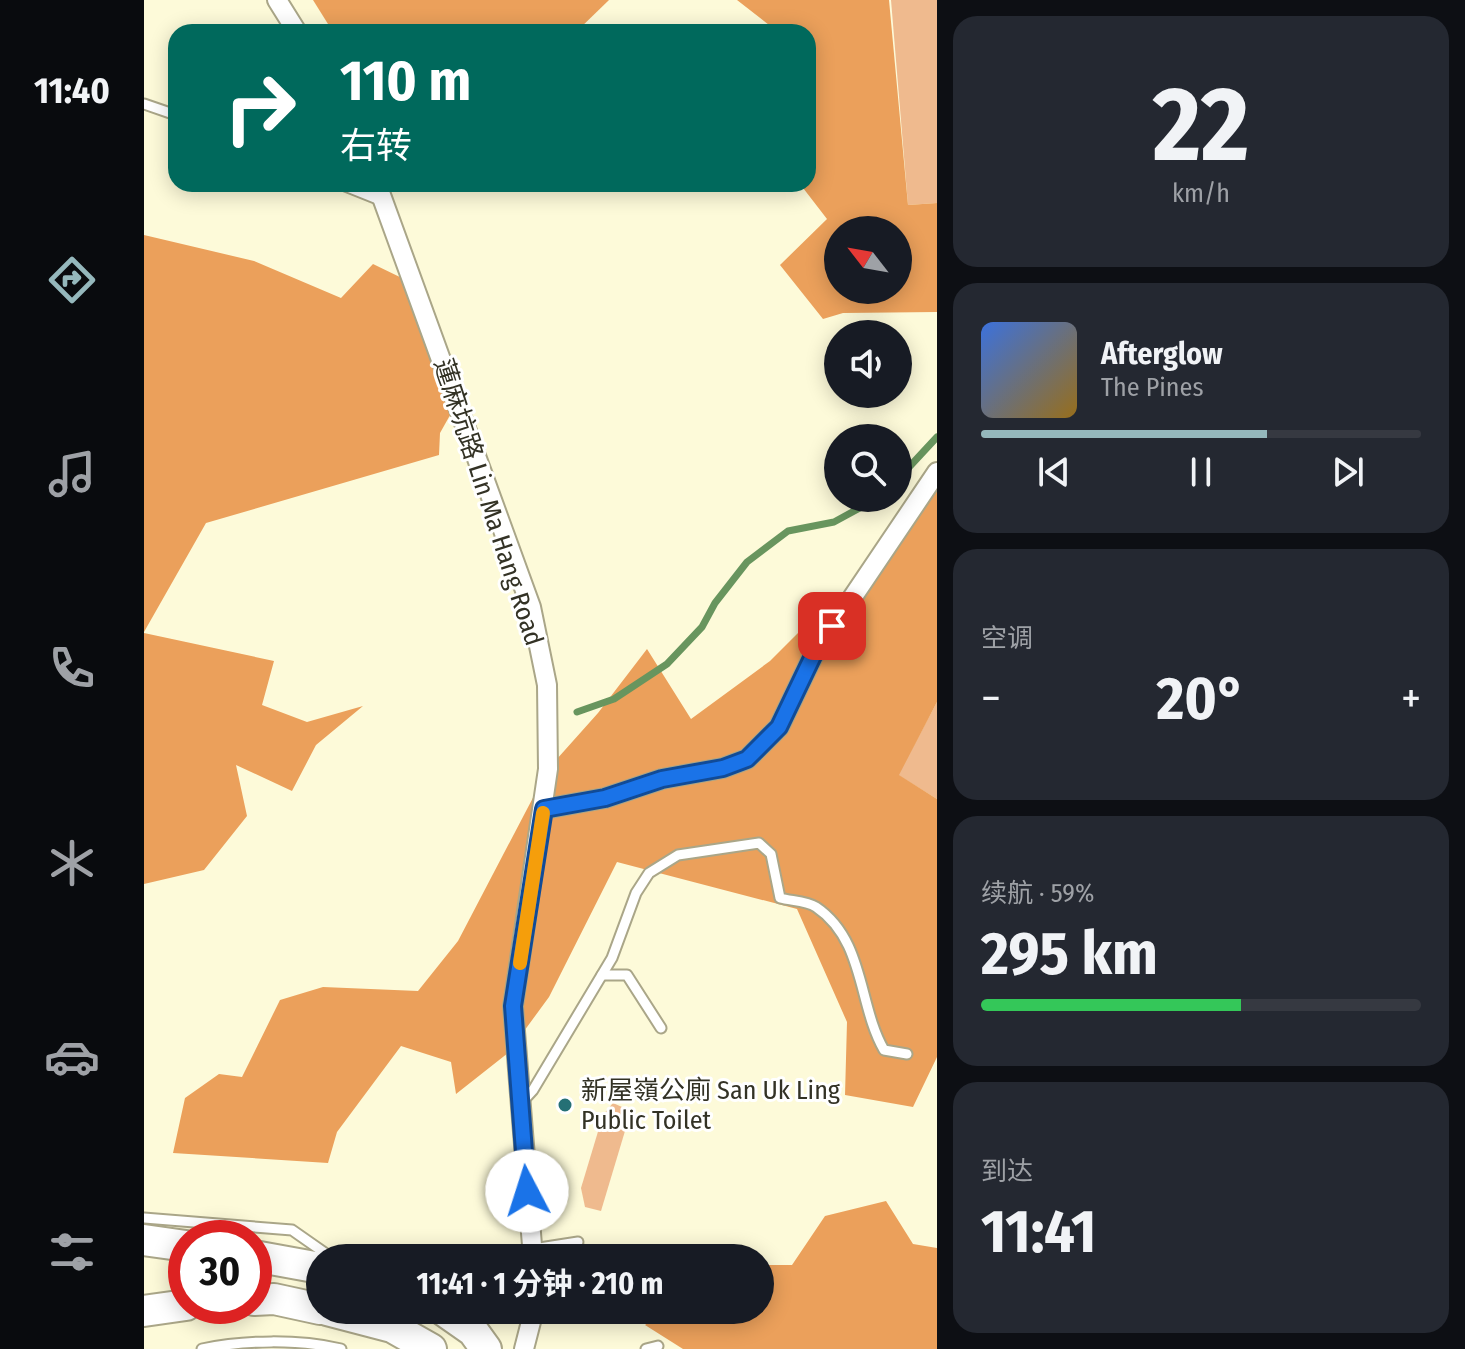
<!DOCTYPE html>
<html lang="zh">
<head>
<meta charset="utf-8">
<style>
	:root { --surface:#171b24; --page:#242831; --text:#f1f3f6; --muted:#9ea1a6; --line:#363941; --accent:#95b8bc }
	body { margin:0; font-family:"Fira Sans Condensed","Noto Sans SC",sans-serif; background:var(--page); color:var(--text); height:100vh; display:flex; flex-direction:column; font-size:30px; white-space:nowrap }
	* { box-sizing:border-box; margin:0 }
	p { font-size:26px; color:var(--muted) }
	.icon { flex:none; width:44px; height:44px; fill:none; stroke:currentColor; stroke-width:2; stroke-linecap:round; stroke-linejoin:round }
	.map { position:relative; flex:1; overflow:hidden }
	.panel { display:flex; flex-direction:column; gap:16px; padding:16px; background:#0d0f14; width:528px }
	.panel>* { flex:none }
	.top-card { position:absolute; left:24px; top:24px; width:648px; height:168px; border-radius:24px; box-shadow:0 4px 20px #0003; background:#00695c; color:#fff; overflow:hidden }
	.needle { width:52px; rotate:301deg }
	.buttons { position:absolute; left:680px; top:216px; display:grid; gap:16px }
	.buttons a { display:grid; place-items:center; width:88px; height:88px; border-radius:50%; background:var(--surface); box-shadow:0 4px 20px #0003; font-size:40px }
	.speed { position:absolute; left:24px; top:1220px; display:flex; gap:16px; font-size:40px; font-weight:700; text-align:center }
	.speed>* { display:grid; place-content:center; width:104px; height:104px; border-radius:50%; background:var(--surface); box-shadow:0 4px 20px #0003; line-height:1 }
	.speed .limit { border:12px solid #d22; background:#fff; color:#111 }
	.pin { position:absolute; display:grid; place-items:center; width:68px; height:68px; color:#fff; margin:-34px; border-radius:16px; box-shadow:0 4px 12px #0006 }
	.me { position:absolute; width:88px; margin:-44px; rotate:355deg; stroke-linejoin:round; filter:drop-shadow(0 0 6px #0008) }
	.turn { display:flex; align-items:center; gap:28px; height:168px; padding:0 40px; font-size:36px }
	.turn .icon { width:104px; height:104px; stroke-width:2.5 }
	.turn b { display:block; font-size:56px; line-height:68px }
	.big { font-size:60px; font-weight:700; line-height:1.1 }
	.panel .card { flex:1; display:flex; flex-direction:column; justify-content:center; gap:12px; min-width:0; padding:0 28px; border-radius:24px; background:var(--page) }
	.panel .dial { align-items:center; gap:0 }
	.dial b { font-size:104px; line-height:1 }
	.song { display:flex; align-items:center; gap:24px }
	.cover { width:96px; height:96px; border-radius:12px; background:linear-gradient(135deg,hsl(220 70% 55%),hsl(40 70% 35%)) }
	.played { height:8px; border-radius:4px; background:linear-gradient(90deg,var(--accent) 65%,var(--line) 65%) }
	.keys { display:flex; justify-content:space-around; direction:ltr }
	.heat { display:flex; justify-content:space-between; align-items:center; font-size:44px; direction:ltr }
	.charge { height:12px; border-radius:6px; background:linear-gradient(90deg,#34c759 59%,var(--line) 0) }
	.trip { position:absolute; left:162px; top:1244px; width:468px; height:80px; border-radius:40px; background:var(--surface); box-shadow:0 4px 20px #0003; font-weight:700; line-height:80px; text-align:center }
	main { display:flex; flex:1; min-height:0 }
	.menu { display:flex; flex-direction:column; width:144px; justify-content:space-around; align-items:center; background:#090b0e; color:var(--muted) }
	.menu .icon { width:56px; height:56px }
	.menu .active { color:var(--accent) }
	.menu b { font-size:36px; color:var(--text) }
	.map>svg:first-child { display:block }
	.green { fill:#efba8e }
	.forest { fill:#eba05b; fill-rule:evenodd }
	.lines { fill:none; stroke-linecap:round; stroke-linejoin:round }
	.stream { stroke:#68955e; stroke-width:7 }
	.lane-casing { stroke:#aaa688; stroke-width:13 }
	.street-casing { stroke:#aaa688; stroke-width:22 }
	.primary-casing { stroke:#aaa688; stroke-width:34 }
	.lane { stroke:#fff; stroke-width:9 }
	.street { stroke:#fff; stroke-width:18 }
	.primary { stroke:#fff; stroke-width:30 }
	.route-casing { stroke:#114b97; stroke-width:20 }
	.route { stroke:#1a73e8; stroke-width:14 }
	.slow { stroke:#f59e0b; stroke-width:14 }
	.poi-dot { fill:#257075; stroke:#fff; stroke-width:3 }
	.labels { text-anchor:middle; stroke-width:6; stroke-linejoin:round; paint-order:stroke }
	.street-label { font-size:26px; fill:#333225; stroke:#fff }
	.poi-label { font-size:26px; fill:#333225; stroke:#fff; text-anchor:start }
</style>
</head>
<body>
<main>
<nav class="menu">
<b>11:40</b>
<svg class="icon active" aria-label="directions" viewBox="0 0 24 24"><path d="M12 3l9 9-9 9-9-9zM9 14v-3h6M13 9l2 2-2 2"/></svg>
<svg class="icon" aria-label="music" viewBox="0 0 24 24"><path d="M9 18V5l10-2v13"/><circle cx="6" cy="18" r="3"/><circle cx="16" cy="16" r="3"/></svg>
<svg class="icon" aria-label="phone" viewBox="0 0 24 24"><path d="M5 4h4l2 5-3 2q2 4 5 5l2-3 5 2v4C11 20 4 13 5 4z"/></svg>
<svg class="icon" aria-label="climate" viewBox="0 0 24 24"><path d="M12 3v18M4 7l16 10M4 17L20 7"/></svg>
<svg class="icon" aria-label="car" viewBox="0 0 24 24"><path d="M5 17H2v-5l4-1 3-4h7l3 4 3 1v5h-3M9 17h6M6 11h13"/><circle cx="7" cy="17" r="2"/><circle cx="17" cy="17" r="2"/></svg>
<svg class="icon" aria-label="filters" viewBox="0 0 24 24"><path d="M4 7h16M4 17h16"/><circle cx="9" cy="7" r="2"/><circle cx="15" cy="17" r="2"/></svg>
</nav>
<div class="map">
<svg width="793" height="1349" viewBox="0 0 793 1349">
	<rect width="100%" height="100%" fill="#fdfad9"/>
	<g class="green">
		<polygon points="747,0 793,0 793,203 764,205"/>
		<polygon points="793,702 793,799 754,775"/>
		<polygon points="469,1103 487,1111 457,1211 441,1207 437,1188 459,1115"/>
	</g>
	<g class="forest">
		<polygon points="169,0 465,0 432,32 189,32"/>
		<path d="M593 0H745L764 205 793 203V312L699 313 679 319 636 265 683 219 656 184H664V68L671 61 664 55V32H634ZM754 230V290H694V230Z"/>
		<polygon points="0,235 110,261 197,298 229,264 262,280 314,401 296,433 295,455 62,523 0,632"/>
		<polygon points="793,472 793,702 755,775 793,799 793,1057 769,1107 701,1095 703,1022 653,909 473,862 405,997 364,1053 312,1094 307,1062 257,1046 193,1132 184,1163 29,1153 41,1098 75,1074 98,1077 136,1000 179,987 274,991 314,941 404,769 454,713 503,649 547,719 626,661 689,598 709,587"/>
		<polygon points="0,633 130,661 118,705 163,722 219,706 172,745 148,791 92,765 103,816 60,870 0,884"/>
		<polygon points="742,1201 769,1244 793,1248 793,1349 539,1349 501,1325 520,1310 616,1310 616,1265 648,1265 681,1216"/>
	</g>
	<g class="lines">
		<g class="stream">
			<polyline points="754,479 793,437"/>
			<polyline points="433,712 470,699 523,664 558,627 571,603 603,562 644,531 690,522 734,498"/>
		</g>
		<g class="lane-casing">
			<g id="lane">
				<polyline points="0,104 32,115"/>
				<polyline points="196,184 236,200"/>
				<polyline points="458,975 483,975 517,1028"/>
				<path d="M378 1102 389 1090 468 958 492 893 505 873 534 855 615 843 627 854 636 898C647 901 663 901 672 907 721 940 714 1005 740 1050L763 1054"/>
				<polyline points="0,1218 148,1230 188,1258"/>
				<polyline points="389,1249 434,1242"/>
				<path d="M58 1349C101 1340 154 1339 197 1349"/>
				<polyline points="502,1349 514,1346"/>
			</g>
		</g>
		<g class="street-casing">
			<g id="street">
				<polyline points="133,0 153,32"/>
				<polyline points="233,184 387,607 403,685 404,769 369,1006 389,1258"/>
				<polyline points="400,809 461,798 518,779 579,768 603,759 635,727 669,656 793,472"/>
				<polyline points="380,1349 390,1310"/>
			</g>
		</g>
		<g class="primary-casing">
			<g id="primary">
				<polyline points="0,1240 42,1246"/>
				<polyline points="110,1256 176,1268"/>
				<polyline points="110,1300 130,1299 176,1309"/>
				<polyline points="183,1310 248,1327 287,1349"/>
				<polyline points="299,1310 329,1331 342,1349"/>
				<polyline points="0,1311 42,1305"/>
			</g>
		</g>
		<use href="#lane" class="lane"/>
		<use href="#street" class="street"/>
		<use href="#primary" class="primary"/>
	</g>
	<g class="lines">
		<g class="route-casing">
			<polyline id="route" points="383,1191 369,1006 400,809 461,798 518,779 579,768 603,759 635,727 669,656 688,626"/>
		</g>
		<use href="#route" class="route"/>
		<polyline class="slow" points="376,963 399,813"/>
	</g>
	<circle class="poi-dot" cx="421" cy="1105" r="8"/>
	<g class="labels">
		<g class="street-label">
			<text transform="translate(345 502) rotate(72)" y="9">蓮麻坑路 Lin Ma Hang Road</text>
		</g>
		<g class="poi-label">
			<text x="437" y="1099">新屋嶺公廁 San Uk Ling<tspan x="437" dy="30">Public Toilet</tspan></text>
		</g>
	</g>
</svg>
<div class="buttons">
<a><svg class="needle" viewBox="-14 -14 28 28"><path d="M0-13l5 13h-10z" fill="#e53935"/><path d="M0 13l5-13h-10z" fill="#9ea1a6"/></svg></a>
<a><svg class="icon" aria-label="sound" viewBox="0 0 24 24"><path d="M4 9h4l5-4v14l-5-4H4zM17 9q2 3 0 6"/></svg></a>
<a><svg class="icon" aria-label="search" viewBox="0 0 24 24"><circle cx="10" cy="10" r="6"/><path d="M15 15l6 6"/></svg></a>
</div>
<div class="speed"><div class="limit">30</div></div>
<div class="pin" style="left:688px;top:626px;background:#d93025"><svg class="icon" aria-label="arrive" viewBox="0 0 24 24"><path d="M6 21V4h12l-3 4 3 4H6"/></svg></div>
<svg class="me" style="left:383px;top:1191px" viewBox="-20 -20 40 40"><circle r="19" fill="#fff"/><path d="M0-13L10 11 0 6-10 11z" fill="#1a73e8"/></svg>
<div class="trip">11:41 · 1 分钟 · 210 m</div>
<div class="top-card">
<div class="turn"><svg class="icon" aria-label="right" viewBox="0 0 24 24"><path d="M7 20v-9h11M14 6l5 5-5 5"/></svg><div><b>110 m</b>右转</div></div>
</div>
</div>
<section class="panel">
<div class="card dial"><b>22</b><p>km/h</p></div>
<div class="card">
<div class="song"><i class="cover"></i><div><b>Afterglow</b><p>The Pines</p></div></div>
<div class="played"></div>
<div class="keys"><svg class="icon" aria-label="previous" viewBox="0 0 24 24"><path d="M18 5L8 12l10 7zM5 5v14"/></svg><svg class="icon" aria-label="pause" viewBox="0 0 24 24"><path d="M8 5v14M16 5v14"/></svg><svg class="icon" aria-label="next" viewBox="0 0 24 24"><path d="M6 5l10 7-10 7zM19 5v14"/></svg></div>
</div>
<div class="card"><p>空调</p>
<div class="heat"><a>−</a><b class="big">20°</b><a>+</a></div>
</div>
<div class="card"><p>续航 · 59%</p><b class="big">295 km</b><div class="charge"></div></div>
<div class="card"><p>到达</p><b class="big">11:41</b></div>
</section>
</main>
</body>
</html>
